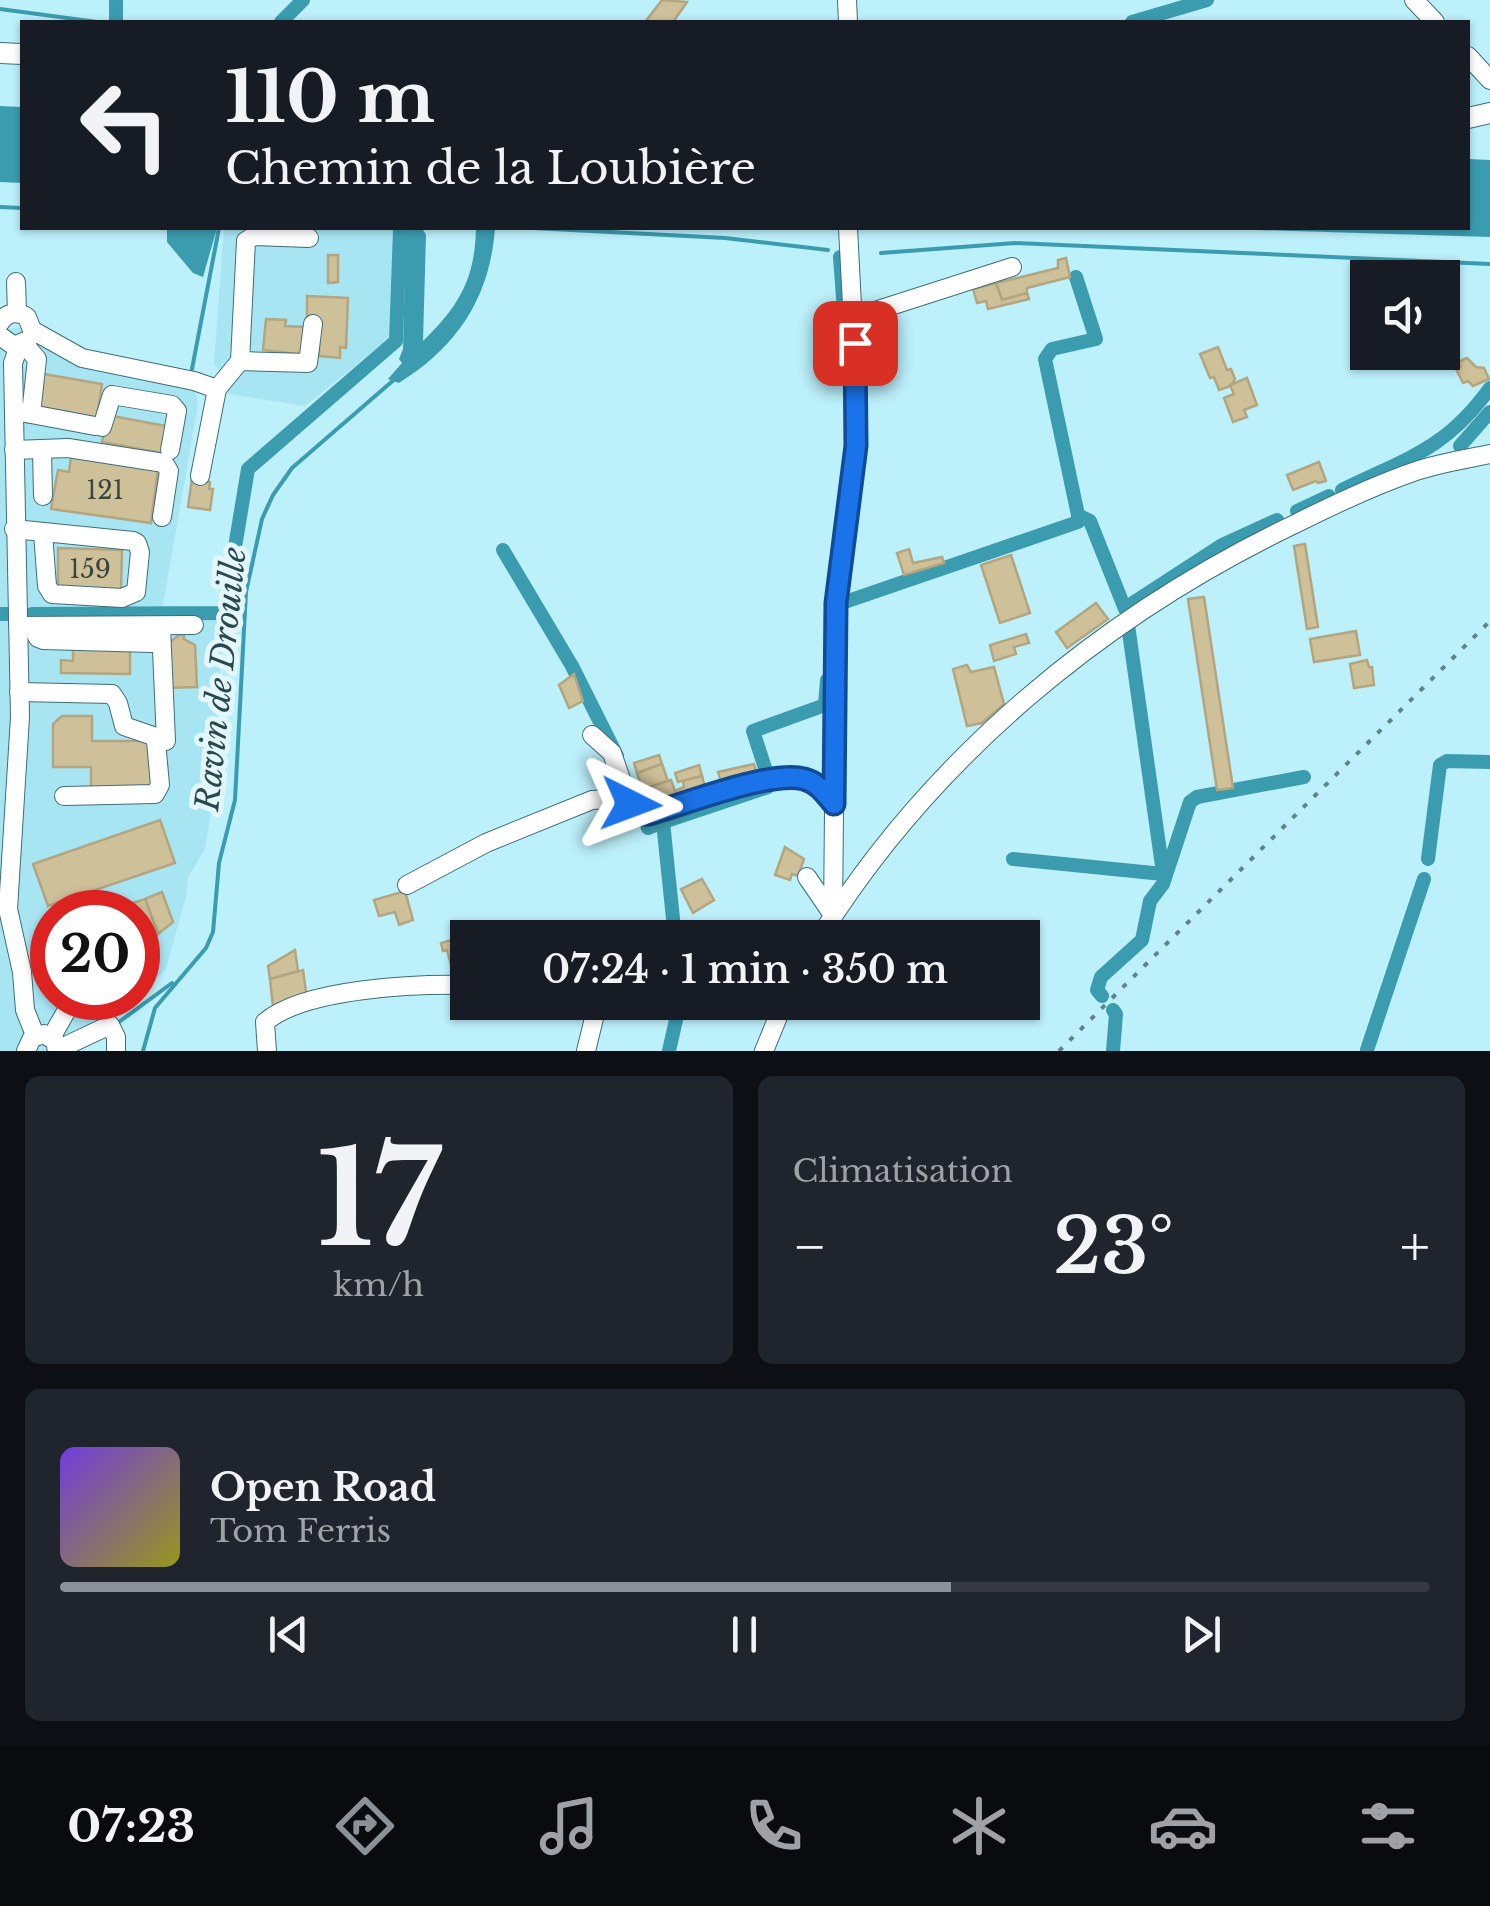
<!DOCTYPE html>
<html lang="fr">
<head>
<meta charset="utf-8">
<style>
	:root { --surface:#171b24; --page:#20242c; --text:#f1f3f6; --muted:#9ea1a6; --line:#363941; --accent:#8c9099 }
	body { margin:0; font-family:"Libre Baskerville",serif; background:var(--page); color:var(--text); height:100vh; display:flex; flex-direction:column; font-size:38px; white-space:nowrap }
	* { box-sizing:border-box; margin:0 }
	p { font-size:32px; color:var(--muted) }
	.icon { flex:none; width:55px; height:55px; fill:none; stroke:currentColor; stroke-width:2; stroke-linecap:round; stroke-linejoin:round }
	.map { position:relative; height:1051px; overflow:hidden }
	.panel { display:flex; flex-direction:column; gap:25px; padding:25px; background:#0d0f14; flex:1 }
	.panel>* { flex:none }
	.guide { position:absolute; left:20px; top:20px; width:1450px; height:210px; border-radius:0px; box-shadow:0 2px 8px #0004; background:#171b24; color:var(--text); overflow:hidden }
	.controls { position:absolute; left:1350px; top:260px; display:grid; gap:20px }
	.controls a { display:grid; place-items:center; width:110px; height:110px; border-radius:0px; background:var(--surface); box-shadow:0 2px 8px #0004; font-size:50px }
	.speed { position:absolute; left:30px; top:890px; display:flex; gap:20px; font-size:50px; font-weight:700; text-align:center }
	.speed>* { display:grid; place-content:center; width:130px; height:130px; border-radius:50%; background:var(--surface); box-shadow:0 2px 8px #0004; line-height:1 }
	.speed .limit { border:15px solid #d22; background:#fff; color:#111 }
	.pin { position:absolute; display:grid; place-items:center; width:85px; height:85px; color:#fff; margin:-42px; border-radius:20px; box-shadow:0 5px 15px #0006 }
	.me { position:absolute; width:110px; margin:-55px; rotate:93deg; stroke-linejoin:round; filter:drop-shadow(0 0 8px #0008) }
	.turn { display:flex; align-items:center; gap:35px; height:210px; padding:0 40px; font-size:45px }
	.turn .icon { width:130px; height:130px; stroke-width:2.5 }
	.turn b { display:block; font-size:70px; line-height:85px }
	.big { font-size:75px; font-weight:600; line-height:1.1 }
	.panel .tile { flex:1; display:flex; flex-direction:column; justify-content:center; gap:15px; min-width:0; padding:0 35px; border-radius:15px; background:var(--page) }
	.panel .dial { align-items:center; gap:0 }
	.dial b { font-size:130px; line-height:1 }
	.song { display:flex; align-items:center; gap:30px }
	.cover { width:120px; height:120px; border-radius:15px; background:linear-gradient(135deg,hsl(260 70% 55%),hsl(60 70% 35%)) }
	.played { height:10px; border-radius:5px; background:linear-gradient(90deg,var(--accent) 65%,var(--line) 65%) }
	.keys { display:flex; justify-content:space-around; direction:ltr }
	.heat { display:flex; justify-content:space-between; align-items:center; font-size:55px; direction:ltr }
	.panel .tiles { flex:1; display:grid; gap:25px; grid-template-columns:1fr 1fr }
	.tile:last-child { grid-column:span 2 }
	.trip { position:absolute; left:450px; top:920px; width:590px; height:100px; border-radius:0px; background:var(--surface); box-shadow:0 2px 8px #0004; font-weight:600; line-height:100px; text-align:center }
	.menu { display:flex; height:160px; justify-content:space-around; align-items:center; background:#090b0e; color:var(--muted) }
	.menu .icon { width:70px; height:70px }
	.menu .on { color:var(--accent) }
	.menu b { font-size:45px; color:var(--text) }
	.map>svg:first-child { display:block }
	.built { fill:#a8e5f3 }
	.water { fill:#3b9caf }
	.lines { fill:none; stroke-linecap:round; stroke-linejoin:round }
	.stream { stroke:#3b9caf; stroke-width:4 }
	.canal { stroke:#3b9caf; stroke-width:14 }
	.building { fill:#cec19a; stroke:#b2a57f; stroke-width:2.5 }
	.minor-casing { stroke:#3d6e78; stroke-width:20 }
	.major-casing { stroke:#3d6e78; stroke-width:22 }
	.minor { stroke:#fff; stroke-width:18 }
	.major { stroke:#fff; stroke-width:20 }
	.rail { stroke:#60838b; stroke-width:4; stroke-dasharray:5 10; stroke-linecap:butt }
	.route-casing { stroke:#114b97; stroke-width:25 }
	.route { stroke:#1a73e8; stroke-width:18 }
	.labels { text-anchor:middle; stroke-width:10; stroke-linejoin:round; paint-order:stroke }
	.number-label { font-size:25px; fill:#3a453e }
	.water-label { font-size:32px; font-style:italic; fill:#2a474e; stroke:#e3f7fb }
</style>
</head>
<body>
<div class="map">
<svg width="1490" height="1051" viewBox="0 0 1490 1051">
	<rect width="100%" height="100%" fill="#bcf0fb"/>
	<g class="built">
		<polygon points="224,228 394,228 391,337 305,406 228,394 230,383 214,364"/>
		<polygon points="32,326 82,358 194,381 198,405 162,610 224,613 211,812 205,849 188,877 186,896 166,969 138,996 138,912 52,912 52,998 136,998 78,1051 0,1051 0,330"/>
	</g>
	<g class="water">
		<polygon points="0,106 22,107 22,183 0,182"/>
		<polygon points="1468,159 1490,160 1490,237 1192,228 1468,228"/>
		<polygon points="167,228 217,228 203,277 193,273 167,242"/>
		<path d="M409 228H422L426 235 423 341C459 306 475 279 476 228H495C490 297 458 346 399 383L388 379 402 363 399 359 403 349 406 233Z"/>
	</g>
	<g class="lines">
		<g class="stream">
			<polyline points="0,9 97,22"/>
			<polyline points="0,207 22,208"/>
			<polyline points="533,228 725,238 828,250"/>
			<polyline points="881,253 1015,243 1490,264"/>
			<polyline points="192,369 219,228"/>
			<polyline points="119,1022 172,983"/>
			<polyline points="143,1051 155,1008 206,948 213,932 219,863 235,800 246,592 262,519 273,495 292,468 396,378"/>
		</g>
		<g class="canal">
			<polyline points="116,22 116,0"/>
			<polyline points="281,22 303,0"/>
			<polyline points="1132,22 1207,0"/>
			<polyline points="840,257 846,338"/>
			<polyline points="1076,277 1096,339 1052,349 1045,359 1078,515 1090,521 1125,609"/>
			<polyline points="1460,446 1490,412"/>
			<path d="M1342 490C1407 458 1445 450 1490 388"/>
			<polyline points="1297,511 1329,496"/>
			<polyline points="503,550 572,666 617,756"/>
			<polyline points="842,603 1078,522 1078,515"/>
			<polyline points="1125,608 1222,545 1277,520"/>
			<polyline points="0,614 7,614"/>
			<polyline points="32,614 224,613 248,469 396,341 400,230 404,228"/>
			<polyline points="1128,625 1163,873"/>
			<polyline points="768,777 753,731 825,705 827,680"/>
			<polyline points="663,822 768,787"/>
			<polyline points="647,825 648,828 663,822 675,938"/>
			<polyline points="1013,859 1163,874"/>
			<polyline points="1428,859 1440,765 1447,761 1490,762"/>
			<polyline points="1102,996 1097,990 1101,977 1142,940 1150,901 1163,884 1190,802 1197,797 1304,777"/>
			<polyline points="1113,1010 1116,1014 1113,1051"/>
			<polyline points="1367,1050 1424,879"/>
			<polyline points="669,1051 680,1002"/>
		</g>
	</g>
	<g class="building">
		<polygon points="662,0 687,2 673,22 645,22"/>
		<polygon points="328,255 338,255 338,282 328,283"/>
		<polygon points="1066,258 1070,277 1027,288 1027,293 1002,300 996,283 1058,268 1058,260"/>
		<polygon points="996,283 1002,300 1027,293 1029,299 988,309 986,301 977,303 973,289"/>
		<polygon points="307,296 348,298 346,348 340,347 340,358 319,356 320,320 307,319"/>
		<polygon points="266,319 286,320 285,326 307,327 306,352 298,354 263,350"/>
		<polygon points="1218,347 1227,370 1231,369 1235,379 1231,386 1219,390 1214,377 1210,378 1200,354"/>
		<polygon points="1467,358 1476,367 1484,368 1489,379 1473,386 1468,381 1463,383 1456,369 1460,367 1458,362"/>
		<polygon points="44,374 102,384 97,418 37,406"/>
		<polygon points="1247,378 1257,405 1244,410 1247,417 1233,422 1224,398 1234,394 1230,385"/>
		<polygon points="107,415 166,426 162,453 102,442"/>
		<polygon points="71,456 158,468 151,523 51,509 58,470 69,472"/>
		<polygon points="1319,462 1326,481 1318,483 1316,481 1293,490 1287,475"/>
		<polygon points="192,479 210,482 209,489 213,489 210,510 188,507"/>
		<polygon points="1305,544 1318,627 1307,629 1294,546"/>
		<polygon points="58,548 122,550 121,591 58,589"/>
		<polygon points="909,549 913,563 942,557 944,563 904,575 897,553"/>
		<polygon points="1011,555 1030,613 1000,623 981,565"/>
		<polygon points="1204,597 1233,788 1217,790 1188,599"/>
		<polygon points="1096,603 1108,619 1067,648 1056,632"/>
		<polygon points="1356,631 1360,655 1314,662 1310,639"/>
		<polygon points="1026,634 1029,643 1014,647 1016,654 994,661 990,645"/>
		<polygon points="179,635 184,635 184,639 195,645 197,687 166,688 165,646"/>
		<polygon points="73,649 130,650 130,674 61,673 61,660 73,661"/>
		<polygon points="1367,660 1369,667 1372,667 1374,685 1354,688 1350,664"/>
		<polygon points="967,665 971,672 994,667 1004,704 982,723 967,726 953,669"/>
		<polygon points="574,674 583,701 569,708 559,685"/>
		<polygon points="62,716 92,716 92,741 151,741 151,791 91,791 91,767 53,767 53,724"/>
		<polygon points="659,755 662,764 637,773 634,763"/>
		<polygon points="662,764 668,781 643,791 637,773"/>
		<polygon points="754,764 757,774 722,785 718,772"/>
		<polygon points="699,765 702,776 678,782 675,773"/>
		<polygon points="702,776 706,791 655,805 649,787 671,780 675,791 684,787 683,781"/>
		<polygon points="160,820 175,863 48,906 33,864"/>
		<polygon points="785,847 804,859 798,876 792,874 790,880 775,875"/>
		<polygon points="702,879 714,900 693,913 681,889"/>
		<polygon points="405,891 413,920 399,925 395,912 379,916 374,900"/>
		<polygon points="162,892 173,922 158,934 145,899"/>
		<polygon points="145,899 158,934 138,948 138,912 111,910"/>
		<polygon points="455,939 458,948 468,945 468,959 457,962 463,983 456,983 447,950 443,951 441,943"/>
		<polygon points="295,950 298,971 270,979 268,966"/>
		<polygon points="303,970 307,999 273,1007 270,979"/>
		<polygon points="689,1002 726,1002 726,1009 721,1009 721,1018 687,1017"/>
	</g>
	<g class="lines">
		<g class="minor-casing">
			<g id="minor">
				<polyline points="847,0 848,22"/>
				<polyline points="1414,0 1435,22"/>
				<polyline points="1468,56 1490,80"/>
				<polyline points="16,282 17,313"/>
				<polyline points="853,318 1012,267"/>
				<path d="M0 323C6 312 17 311 27 317L32 330"/>
				<polyline points="32,330 82,358 194,381 217,389"/>
				<polyline points="0,336 14,346 28,340"/>
				<polyline points="19,346 13,363 20,717 8,909 22,972 25,1010 35,1035"/>
				<polyline points="240,361 246,241 254,236 309,238"/>
				<polyline points="14,411 31,414 37,359 24,344"/>
				<polyline points="31,414 95,426"/>
				<polyline points="102,427 112,395 172,405 177,411 170,450"/>
				<polyline points="14,450 68,448 164,463 169,471 162,517"/>
				<polyline points="42,450 43,496"/>
				<polyline points="200,476 217,389 240,361 308,363 313,324"/>
				<polyline points="14,529 133,541 137,543 140,552 136,592 122,598 52,594 47,586 43,533"/>
				<polyline points="18,626 194,625"/>
				<polyline points="31,626 38,638 43,640 152,643"/>
				<polyline points="161,627 166,741"/>
				<polyline points="19,692 112,694 118,703 124,726 153,736 156,741 160,785 155,794 64,796"/>
				<path d="M592 735 612 753 627 797 642 814C690 815 768 759 812 782 821 786 828 796 834 804"/>
				<polyline points="807,877 833,915"/>
				<polyline points="407,885 486,843 592,800 611,799 633,809"/>
				<polyline points="833,915 836,603 850,510 857,402 848,228"/>
				<path d="M819 938C933 756 1104 615 1297 523 1335 504 1375 485 1416 471 1440 463 1465 459 1490 454"/>
				<polyline points="51,1038 72,1001"/>
				<polyline points="57,1050 110,1025 116,1037 116,1051"/>
				<polyline points="26,1051 32,1038 44,1034 55,1041 57,1051"/>
				<path d="M267 1051 265 1022C305 988 416 984 468 985"/>
				<polyline points="586,1051 598,1002"/>
				<polyline points="764,1051 784,1002"/>
			</g>
		</g>
		<g class="major-casing">
			<g id="major">
				<polyline points="0,53 22,54"/>
				<polyline points="1468,118 1490,113"/>
			</g>
		</g>
		<use href="#minor" class="minor"/>
		<use href="#major" class="major"/>
		<polyline class="rail" points="1059,1051 1490,621"/>
	</g>
	<g class="lines">
		<g class="route-casing">
			<path id="route" d="M631 804 642 814H649C685 804 771 770 804 779 817 782 825 793 834 804L836 603 856 446 855 343"/>
		</g>
		<use href="#route" class="route"/>
	</g>
	<g class="labels">
		<g class="number-label">
			<text x="105" y="499">121</text>
			<text x="90" y="578">159</text>
		</g>
		<g class="water-label">
			<text transform="translate(221 679) rotate(-84)" y="11">Ravin de Drouille</text>
		</g>
	</g>
</svg>
<div class="controls">
<a><svg class="icon" aria-label="sound" viewBox="0 0 24 24"><path d="M4 9h4l5-4v14l-5-4H4zM17 9q2 3 0 6"/></svg></a>
</div>
<div class="speed"><div class="limit">20</div></div>
<div class="pin" style="left:855px;top:343px;background:#d93025"><svg class="icon" aria-label="arrive" viewBox="0 0 24 24"><path d="M6 21V4h12l-3 4 3 4H6"/></svg></div>
<svg class="me" style="left:631px;top:804px" viewBox="-20 -20 40 40"><path d="M0-17L14 15 0 8-14 15z" fill="#1a73e8" stroke="#fff" stroke-width="4"/></svg>
<div class="trip">07:24 · 1 min · 350 m</div>
<div class="guide">
<div class="turn"><svg class="icon" aria-label="left" viewBox="0 0 24 24"><path d="M17 20v-9H6M10 6l-5 5 5 5"/></svg><div><b>110 m</b>Chemin de la Loubière</div></div>
</div>
</div>
<section class="panel">
<div class="tiles">
<div class="tile dial"><b>17</b><p>km/h</p></div>
<div class="tile"><p>Climatisation</p>
<div class="heat"><a>−</a><b class="big">23°</b><a>+</a></div>
</div>
<div class="tile">
<div class="song"><i class="cover"></i><div><b>Open Road</b><p>Tom Ferris</p></div></div>
<div class="played"></div>
<div class="keys"><svg class="icon" aria-label="previous" viewBox="0 0 24 24"><path d="M18 5L8 12l10 7zM5 5v14"/></svg><svg class="icon" aria-label="pause" viewBox="0 0 24 24"><path d="M8 5v14M16 5v14"/></svg><svg class="icon" aria-label="next" viewBox="0 0 24 24"><path d="M6 5l10 7-10 7zM19 5v14"/></svg></div>
</div>
</div>
</section>
<nav class="menu">
<b>07:23</b>
<svg class="icon on" aria-label="directions" viewBox="0 0 24 24"><path d="M12 3l9 9-9 9-9-9zM9 14v-3h6M13 9l2 2-2 2"/></svg>
<svg class="icon" aria-label="music" viewBox="0 0 24 24"><path d="M9 18V5l10-2v13"/><circle cx="6" cy="18" r="3"/><circle cx="16" cy="16" r="3"/></svg>
<svg class="icon" aria-label="phone" viewBox="0 0 24 24"><path d="M5 4h4l2 5-3 2q2 4 5 5l2-3 5 2v4C11 20 4 13 5 4z"/></svg>
<svg class="icon" aria-label="climate" viewBox="0 0 24 24"><path d="M12 3v18M4 7l16 10M4 17L20 7"/></svg>
<svg class="icon" aria-label="car" viewBox="0 0 24 24"><path d="M5 17H2v-5l4-1 3-4h7l3 4 3 1v5h-3M9 17h6M6 11h13"/><circle cx="7" cy="17" r="2"/><circle cx="17" cy="17" r="2"/></svg>
<svg class="icon" aria-label="filters" viewBox="0 0 24 24"><path d="M4 7h16M4 17h16"/><circle cx="9" cy="7" r="2"/><circle cx="15" cy="17" r="2"/></svg>
</nav>
</body>
</html>
